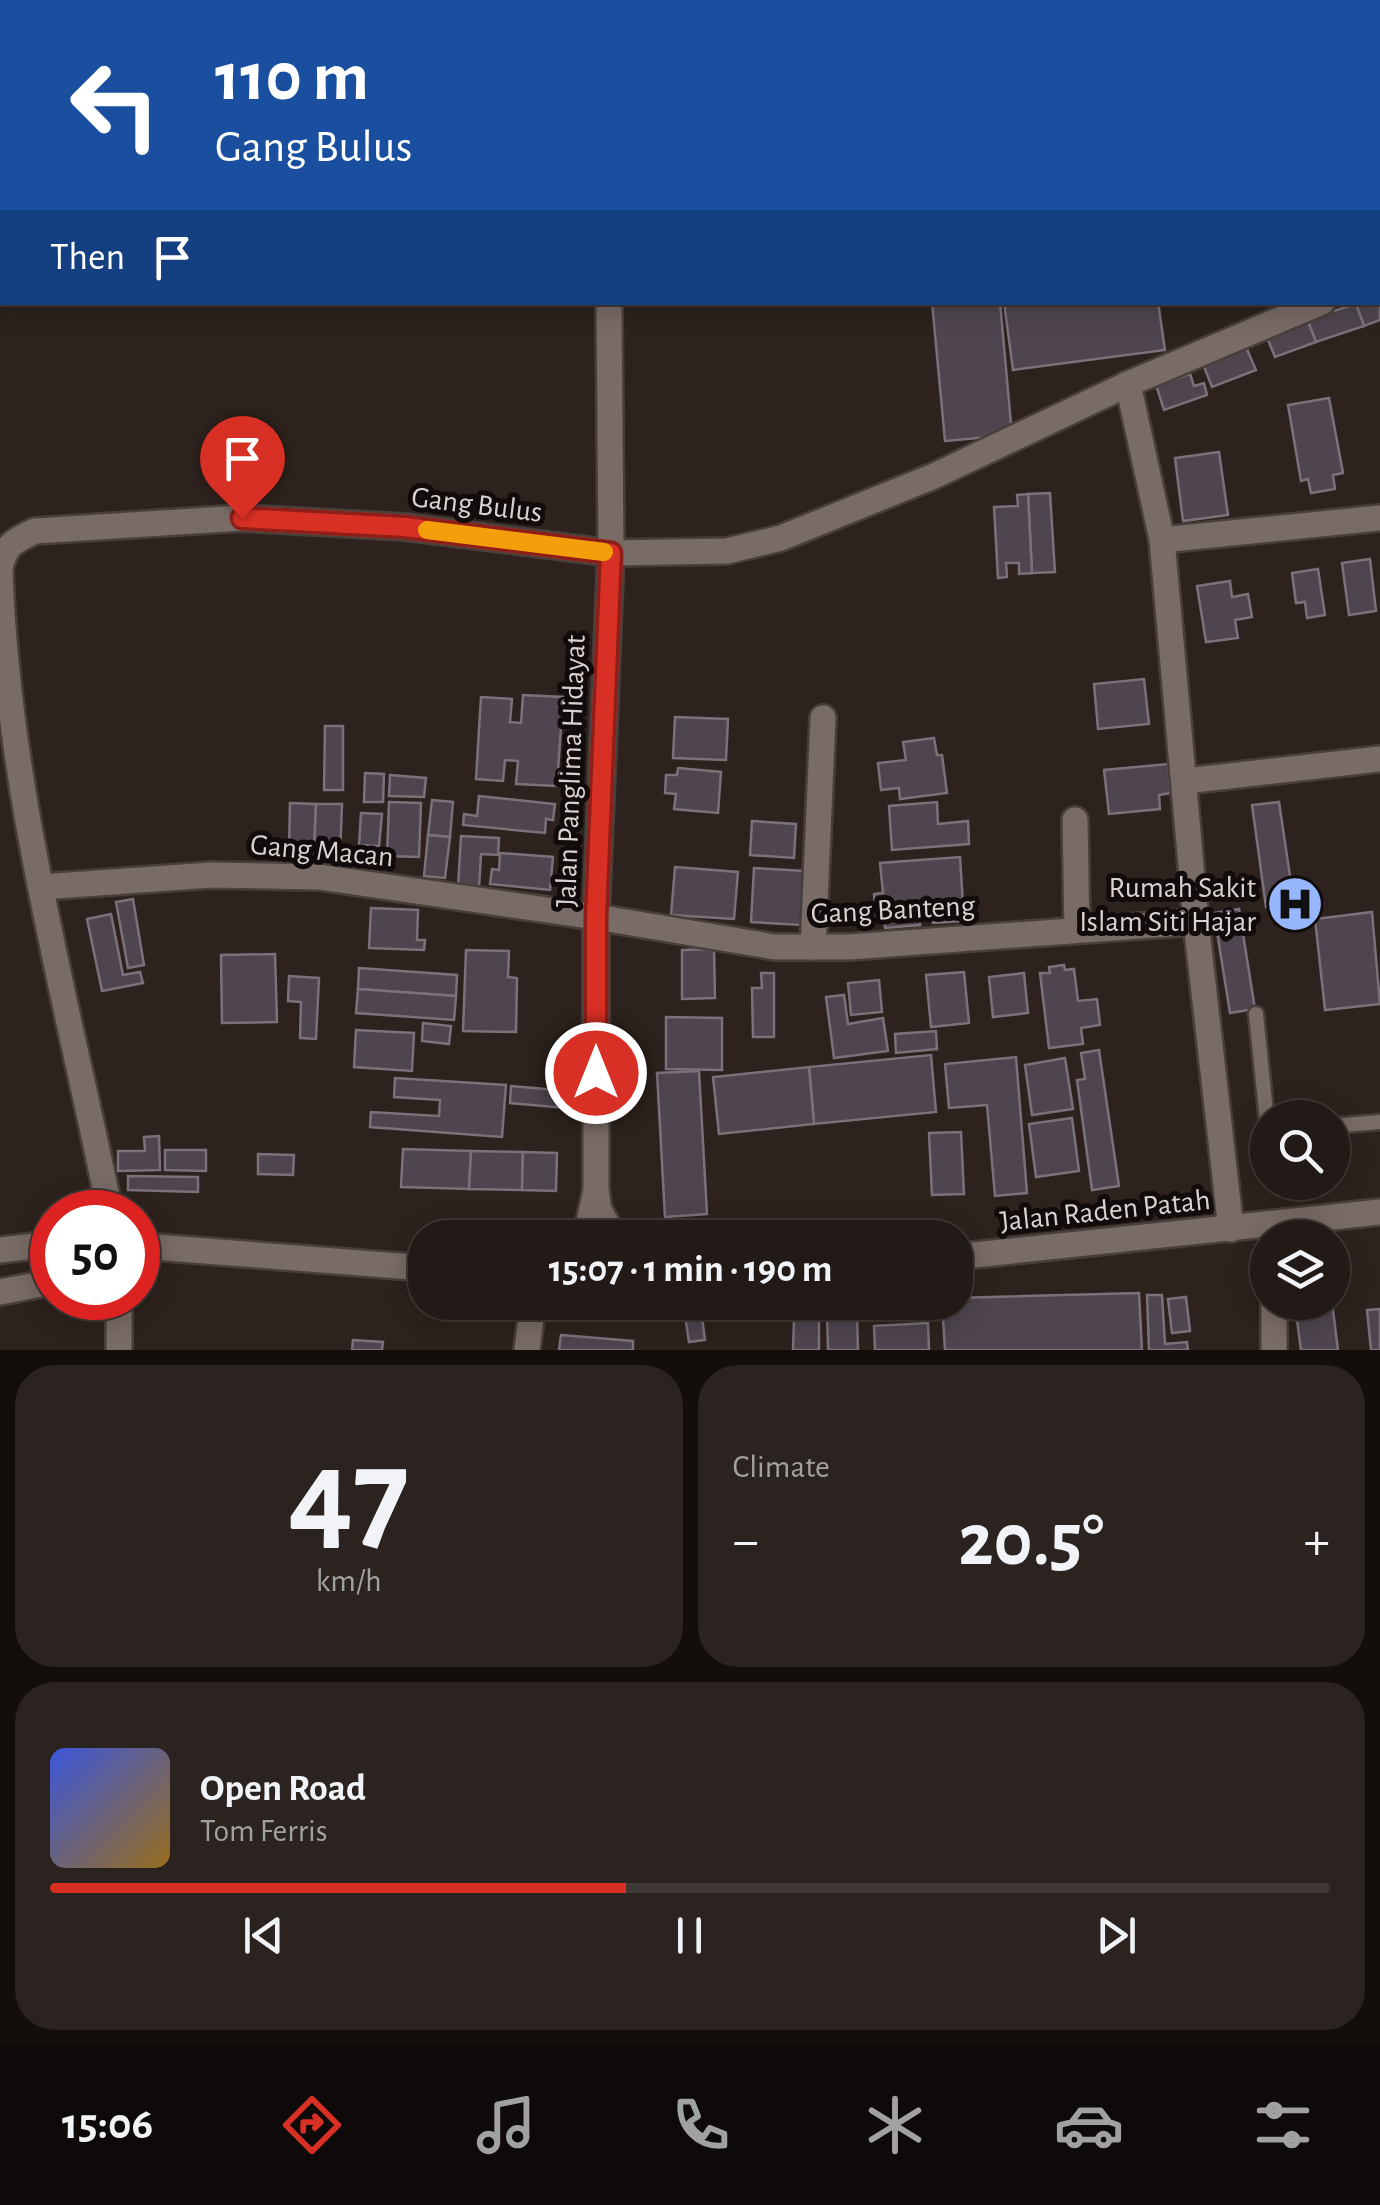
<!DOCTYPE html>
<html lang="en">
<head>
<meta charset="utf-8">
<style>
	:root { --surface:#221a16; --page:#2a231f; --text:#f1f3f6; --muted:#a2a1a1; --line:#3f3835; --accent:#d93025 }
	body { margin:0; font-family:"Alegreya Sans",sans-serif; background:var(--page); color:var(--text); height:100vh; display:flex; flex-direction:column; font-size:38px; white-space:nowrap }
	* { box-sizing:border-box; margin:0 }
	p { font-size:32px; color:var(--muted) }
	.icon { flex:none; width:55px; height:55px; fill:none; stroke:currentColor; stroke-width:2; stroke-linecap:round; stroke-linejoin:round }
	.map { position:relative; height:1350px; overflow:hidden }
	.panel { display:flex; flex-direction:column; gap:15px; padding:15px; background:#130e0c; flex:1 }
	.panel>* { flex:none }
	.hud { position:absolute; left:0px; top:0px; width:1380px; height:305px; box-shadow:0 5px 25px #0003,0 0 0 2px var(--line); background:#1a4fa0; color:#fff; overflow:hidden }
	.buttons { position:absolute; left:1250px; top:1100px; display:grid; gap:20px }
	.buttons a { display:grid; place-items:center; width:100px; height:100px; border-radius:50%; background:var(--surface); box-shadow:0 5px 25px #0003,0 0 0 2px var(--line); font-size:50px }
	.speed { position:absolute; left:30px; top:1190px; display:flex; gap:20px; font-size:50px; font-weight:700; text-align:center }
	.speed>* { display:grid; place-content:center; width:130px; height:130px; border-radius:50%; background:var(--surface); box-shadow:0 5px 25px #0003,0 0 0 2px var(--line); line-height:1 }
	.speed .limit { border:15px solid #d22; background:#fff; color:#111 }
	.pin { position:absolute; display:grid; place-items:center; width:85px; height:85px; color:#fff; margin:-102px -42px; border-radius:50% 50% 50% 0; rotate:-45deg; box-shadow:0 0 10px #0007 }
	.pin .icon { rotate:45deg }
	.me { position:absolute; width:110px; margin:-55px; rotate:0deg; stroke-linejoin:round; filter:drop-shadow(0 0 8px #0008) }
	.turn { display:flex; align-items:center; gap:35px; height:210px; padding:0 50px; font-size:45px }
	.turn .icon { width:130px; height:130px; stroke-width:2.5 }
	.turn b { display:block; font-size:70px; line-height:85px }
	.then { display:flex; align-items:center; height:95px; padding:0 50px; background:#0003; gap:20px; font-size:38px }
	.big { font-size:75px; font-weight:600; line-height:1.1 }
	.panel .tile { flex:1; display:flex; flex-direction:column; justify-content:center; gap:15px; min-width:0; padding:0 35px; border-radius:40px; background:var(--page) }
	.panel .dial { align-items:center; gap:0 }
	.dial b { font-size:130px; line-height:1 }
	.song { display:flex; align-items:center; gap:30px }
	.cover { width:120px; height:120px; border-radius:15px; background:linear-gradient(135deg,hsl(230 70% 55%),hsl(40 70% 35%)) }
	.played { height:10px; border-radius:5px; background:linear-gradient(90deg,var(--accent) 45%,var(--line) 45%) }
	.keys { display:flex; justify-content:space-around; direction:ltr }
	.heat { display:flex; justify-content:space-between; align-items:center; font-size:55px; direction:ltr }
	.panel .tiles { flex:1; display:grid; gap:15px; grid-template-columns:1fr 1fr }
	.tile:last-child { grid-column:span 2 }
	.trip { position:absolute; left:408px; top:1220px; width:565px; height:100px; border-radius:40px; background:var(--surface); box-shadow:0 5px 25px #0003,0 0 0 2px var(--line); font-weight:600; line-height:100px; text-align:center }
	.tabs { display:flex; height:160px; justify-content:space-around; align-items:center; background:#0e0a09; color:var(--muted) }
	.tabs .icon { width:70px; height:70px }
	.tabs .on { color:var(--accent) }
	.tabs b { font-size:45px; color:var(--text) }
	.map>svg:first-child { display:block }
	.building { fill:#4e454e; stroke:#7c717b; stroke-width:2.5 }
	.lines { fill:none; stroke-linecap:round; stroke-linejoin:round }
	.service-casing { stroke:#483f3b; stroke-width:19 }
	.minor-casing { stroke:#483f3b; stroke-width:30 }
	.secondary-casing { stroke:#483f3b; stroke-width:30 }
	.service { stroke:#796b66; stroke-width:14 }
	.minor { stroke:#796b66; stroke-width:25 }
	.secondary { stroke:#796b66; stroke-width:25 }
	.route-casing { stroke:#8d1f18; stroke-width:25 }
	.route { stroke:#d93025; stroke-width:18 }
	.slow { stroke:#f59e0b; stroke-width:18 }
	.labels { text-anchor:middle; stroke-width:10; stroke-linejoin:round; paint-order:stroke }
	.street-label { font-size:30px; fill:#dad2d0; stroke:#110c0b }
	.poi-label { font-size:30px; fill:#dad2d0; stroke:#110c0b; text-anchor:end }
</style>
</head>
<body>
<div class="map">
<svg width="1380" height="1350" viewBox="0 0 1380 1350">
	<rect width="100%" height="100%" fill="#2d221d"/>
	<g class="building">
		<rect x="1070" y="0" width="88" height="2"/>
		<polygon points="1380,295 1380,320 1364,326 1356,304 1378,302"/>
		<polygon points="932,302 1000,302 1012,435 945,441"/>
		<polygon points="1004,302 1158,302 1165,350 1013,370"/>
		<polygon points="1356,304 1364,326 1316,342 1307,319"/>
		<polygon points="1307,319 1316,342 1275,357 1266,335"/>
		<polygon points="1246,347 1256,370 1212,387 1203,364"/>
		<polygon points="1190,374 1194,386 1204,383 1207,395 1164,410 1156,385"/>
		<polygon points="1329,398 1343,473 1333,475 1335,489 1311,493 1308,479 1301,481 1288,405"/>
		<polygon points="1219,452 1228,515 1183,521 1175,458"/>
		<polygon points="1050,493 1055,572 1032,573 1028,494"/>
		<polygon points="1028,494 1032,573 1019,574 1019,563 1006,563 1007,577 998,578 994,507 1018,506 1017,495"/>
		<polygon points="1370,559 1376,611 1349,615 1342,563"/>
		<polygon points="1318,569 1325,615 1307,618 1305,602 1296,603 1292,573"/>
		<polygon points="1230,581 1232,597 1248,594 1252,617 1235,620 1238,638 1206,642 1197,586"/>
		<polygon points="1144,679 1149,724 1098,729 1094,684"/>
		<polygon points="523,695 563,697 557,786 516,784 518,761 505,760 503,781 476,779 481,697 512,699 510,722 521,723"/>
		<polygon points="675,717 728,719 726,760 673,758"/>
		<polygon points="325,726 343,726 343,790 324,790"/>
		<polygon points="934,738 937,755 942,755 947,793 900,799 899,788 881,790 878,763 906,760 903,742"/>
		<polygon points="1168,764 1171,793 1159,795 1160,809 1109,814 1104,770"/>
		<polygon points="678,768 721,772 718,813 674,809 676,794 665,793 666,775 677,775"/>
		<polygon points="365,773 384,774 383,802 364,802"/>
		<polygon points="390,775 426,778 424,797 389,796"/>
		<polygon points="479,796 555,804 553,820 546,819 545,833 463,825 464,814 477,816"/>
		<polygon points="432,800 453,802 450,837 428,835"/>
		<polygon points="389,802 421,803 419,857 387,856"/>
		<polygon points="937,802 938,824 968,821 969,844 892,850 889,806"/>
		<polygon points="1279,802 1294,903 1266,907 1252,805"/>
		<polygon points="290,803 316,804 314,848 289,848"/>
		<polygon points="316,804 342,804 340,857 314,856"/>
		<polygon points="361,813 382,814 379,846 359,845"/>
		<polygon points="752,821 796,824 794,858 750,855"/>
		<polygon points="428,835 450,837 445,878 424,876"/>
		<polygon points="461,836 499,838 498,855 481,854 479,888 458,887"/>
		<polygon points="500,853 553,857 550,890 490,884 492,869 499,870"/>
		<polygon points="960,857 964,921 933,923 932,906 919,907 920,925 885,928 884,916 876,917 874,894 883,893 880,863"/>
		<polygon points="675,867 738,872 734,919 671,915"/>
		<polygon points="754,868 804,871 803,886 810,886 809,907 802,907 801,925 751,922"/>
		<polygon points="133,899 144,965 128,968 116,902"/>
		<polygon points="371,908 418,910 417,940 425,940 424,950 369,948"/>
		<polygon points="1239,909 1255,1009 1230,1013 1214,913"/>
		<polygon points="1372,912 1380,1004 1325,1010 1315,919"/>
		<polygon points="111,914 123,975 140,972 143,983 102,991 87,919"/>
		<polygon points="714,949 715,998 682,999 682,950"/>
		<polygon points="466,950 509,951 508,977 517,978 516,1032 463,1031"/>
		<polygon points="275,954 277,1022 222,1023 221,955"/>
		<polygon points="1064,965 1065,970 1074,969 1078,1001 1097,999 1100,1025 1081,1028 1083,1044 1049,1048 1040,973 1050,973 1049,967"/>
		<polygon points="359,968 457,975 456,996 358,989"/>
		<polygon points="964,972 969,1023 931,1027 926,975"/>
		<polygon points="761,973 774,973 774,1037 753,1037 752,988 762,988"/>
		<polygon points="1024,973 1028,1013 993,1017 989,977"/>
		<polygon points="289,976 319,978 316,1039 300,1038 301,1002 288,1001"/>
		<polygon points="879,980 882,1012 851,1015 848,983"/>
		<polygon points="358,989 456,996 454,1020 356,1013"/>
		<polygon points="844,995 848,1024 883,1018 888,1051 834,1058 826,997"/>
		<polygon points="666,1017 722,1018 722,1070 666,1069"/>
		<polygon points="423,1023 451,1026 449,1044 422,1041"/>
		<polygon points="356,1030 414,1033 412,1071 354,1067"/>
		<polygon points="936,1031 937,1049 896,1053 895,1034"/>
		<polygon points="1099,1050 1119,1186 1092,1190 1077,1080 1085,1079 1081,1053"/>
		<polygon points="931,1055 936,1112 814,1124 809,1067"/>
		<polygon points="1016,1057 1027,1193 995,1196 987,1105 949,1108 945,1064"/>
		<polygon points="1065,1058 1073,1109 1032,1115 1025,1065"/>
		<polygon points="809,1067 814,1124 719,1134 713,1077"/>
		<polygon points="699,1071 707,1214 665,1217 657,1073"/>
		<polygon points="395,1078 506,1085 502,1137 370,1127 371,1112 439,1116 440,1100 394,1097"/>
		<polygon points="511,1086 567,1091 565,1108 510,1103"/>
		<polygon points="1072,1118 1079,1171 1036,1177 1029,1124"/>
		<polygon points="961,1132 964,1194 932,1195 929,1133"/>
		<polygon points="159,1136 160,1170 118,1171 118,1151 145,1151 144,1137"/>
		<polygon points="403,1149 471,1151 469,1189 401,1187"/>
		<polygon points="165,1150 206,1150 206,1171 165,1170"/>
		<polygon points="471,1151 523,1152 522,1190 469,1189"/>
		<polygon points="523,1152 557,1153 556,1191 522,1190"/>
		<polygon points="258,1154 294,1155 293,1175 258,1174"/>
		<polygon points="128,1176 198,1177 198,1192 128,1190"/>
		<polygon points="1139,1293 1142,1350 945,1350 942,1302 955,1302 955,1298"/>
		<polygon points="1147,1295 1162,1295 1165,1344 1187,1342 1188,1350 1149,1350"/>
		<polygon points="1186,1297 1190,1331 1172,1333 1168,1299"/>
		<polygon points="683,1302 700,1302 705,1340 689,1342"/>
		<polygon points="1332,1302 1338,1350 1301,1350 1296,1313 1312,1311 1311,1304"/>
		<polygon points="1380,1309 1380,1350 1371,1350 1367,1310"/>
		<polygon points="857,1315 858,1350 828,1350 827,1316"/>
		<polygon points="794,1319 819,1320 819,1350 793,1350"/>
		<polygon points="928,1323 929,1350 875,1350 874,1326"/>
		<polygon points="561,1335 633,1341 633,1350 559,1350"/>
		<polygon points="353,1340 383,1342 382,1350 352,1350"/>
	</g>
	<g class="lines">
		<g class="service-casing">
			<g id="service">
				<polyline points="1368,0 1368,2"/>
				<polyline points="1378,67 1380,70"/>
				<polyline points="1256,1014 1268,1131"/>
				<polyline points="1332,1126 1380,1122"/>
			</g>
		</g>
		<g class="minor-casing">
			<g id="minor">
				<polyline points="297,0 297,2"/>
				<polyline points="1378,280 1380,280"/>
				<polyline points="1128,384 1162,540 1196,922 1231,1229"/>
				<polyline points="1162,540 1380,518"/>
				<polyline points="1185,781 1380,759"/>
				<polyline points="1075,820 1077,930"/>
				<polyline points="41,887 211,875 319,877 596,917 775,947 849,947 1196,922"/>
				<polyline points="813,947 823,718"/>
				<path d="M110 1212C67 1000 7 787 0 570 4 546 13 541 35 531L242 518 405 527 611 553 727 551 781 538 934 476 1128 384 1322 302"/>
				<polyline points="580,1238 589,1222 596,1190"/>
				<polyline points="138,1243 154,1247 425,1268"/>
				<polyline points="0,1250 52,1244"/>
				<polyline points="0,1292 52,1282"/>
				<polyline points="119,1298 119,1350"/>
				<polyline points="527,1350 533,1302"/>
				<polyline points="1274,1350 1274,1302"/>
			</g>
		</g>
		<g class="secondary-casing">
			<g id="secondary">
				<polyline points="614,2 615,0"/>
				<polyline points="609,302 611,553 596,917 596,1190 599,1210 615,1238"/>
				<polyline points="955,1257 1380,1212"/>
			</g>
		</g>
		<use href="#service" class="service"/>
		<use href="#minor" class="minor"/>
		<use href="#secondary" class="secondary"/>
	</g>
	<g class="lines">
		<g class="route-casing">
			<polyline id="route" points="242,518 405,527 611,553 596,917 596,1073"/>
		</g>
		<use href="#route" class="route"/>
		<polyline class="slow" points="427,530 604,552"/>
	</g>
	<defs>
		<g id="hospital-disc" transform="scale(2.875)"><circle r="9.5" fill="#96b6fd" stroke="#110c0b"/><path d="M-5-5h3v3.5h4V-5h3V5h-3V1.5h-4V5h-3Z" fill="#111"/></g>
	</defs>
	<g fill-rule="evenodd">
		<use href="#hospital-disc" x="1295" y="904"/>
	</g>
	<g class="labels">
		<g class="street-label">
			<text transform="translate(477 504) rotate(7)" y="10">Gang Bulus</text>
			<text transform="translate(570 771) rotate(-88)" y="10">Jalan Panglima Hidayat</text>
			<text transform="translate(322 850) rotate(5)" y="10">Gang Macan</text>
			<text transform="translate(893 909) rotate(-3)" y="10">Gang Banteng</text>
			<text transform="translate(1105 1210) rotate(-6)" y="10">Jalan Raden Patah</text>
		</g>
		<g class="poi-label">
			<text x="1256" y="897">Rumah Sakit<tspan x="1256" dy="34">Islam Siti Hajar</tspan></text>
		</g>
	</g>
</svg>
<div class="buttons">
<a><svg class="icon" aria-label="search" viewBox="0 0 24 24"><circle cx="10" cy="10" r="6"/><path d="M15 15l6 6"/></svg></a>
<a><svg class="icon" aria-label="layers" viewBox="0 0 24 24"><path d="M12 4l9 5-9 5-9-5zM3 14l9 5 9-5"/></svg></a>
</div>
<div class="speed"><div class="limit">50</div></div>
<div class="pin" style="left:242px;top:518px;background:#d93025"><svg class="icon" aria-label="arrive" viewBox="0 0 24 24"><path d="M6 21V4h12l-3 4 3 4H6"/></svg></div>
<svg class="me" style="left:596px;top:1073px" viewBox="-20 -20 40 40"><circle r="17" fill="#d93025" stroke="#fff" stroke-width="3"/><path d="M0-11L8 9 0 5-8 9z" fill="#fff"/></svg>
<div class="trip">15:07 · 1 min · 190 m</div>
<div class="hud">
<div class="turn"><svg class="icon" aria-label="left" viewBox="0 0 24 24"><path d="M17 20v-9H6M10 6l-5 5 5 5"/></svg><div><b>110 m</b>Gang Bulus</div></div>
<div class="then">Then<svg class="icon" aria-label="arrive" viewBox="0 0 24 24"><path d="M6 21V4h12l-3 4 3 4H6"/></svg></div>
</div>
</div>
<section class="panel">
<div class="tiles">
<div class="tile dial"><b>47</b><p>km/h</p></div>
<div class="tile"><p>Climate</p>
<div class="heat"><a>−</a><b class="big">20.5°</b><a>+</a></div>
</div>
<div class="tile">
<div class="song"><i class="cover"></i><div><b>Open Road</b><p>Tom Ferris</p></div></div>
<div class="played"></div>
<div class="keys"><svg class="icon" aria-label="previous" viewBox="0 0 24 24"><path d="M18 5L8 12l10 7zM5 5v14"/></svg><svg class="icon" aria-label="pause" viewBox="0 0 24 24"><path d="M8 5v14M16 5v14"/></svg><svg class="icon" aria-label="next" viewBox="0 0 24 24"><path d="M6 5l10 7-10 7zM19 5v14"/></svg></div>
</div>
</div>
</section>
<nav class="tabs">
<b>15:06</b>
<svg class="icon on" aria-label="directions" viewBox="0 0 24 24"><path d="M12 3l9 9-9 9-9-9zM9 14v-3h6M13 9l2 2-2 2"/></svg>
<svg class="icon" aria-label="music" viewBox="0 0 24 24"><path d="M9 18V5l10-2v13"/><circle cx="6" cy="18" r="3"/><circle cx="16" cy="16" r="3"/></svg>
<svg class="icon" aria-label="phone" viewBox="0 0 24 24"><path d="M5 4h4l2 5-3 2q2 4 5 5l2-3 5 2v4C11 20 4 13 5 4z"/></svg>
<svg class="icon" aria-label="climate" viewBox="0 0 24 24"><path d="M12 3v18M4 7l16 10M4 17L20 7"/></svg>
<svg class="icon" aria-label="car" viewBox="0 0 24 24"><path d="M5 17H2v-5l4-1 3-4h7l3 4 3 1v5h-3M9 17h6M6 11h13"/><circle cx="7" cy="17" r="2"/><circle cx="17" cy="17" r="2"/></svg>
<svg class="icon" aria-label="filters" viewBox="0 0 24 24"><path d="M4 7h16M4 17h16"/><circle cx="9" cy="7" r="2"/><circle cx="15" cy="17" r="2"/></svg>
</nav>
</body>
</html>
